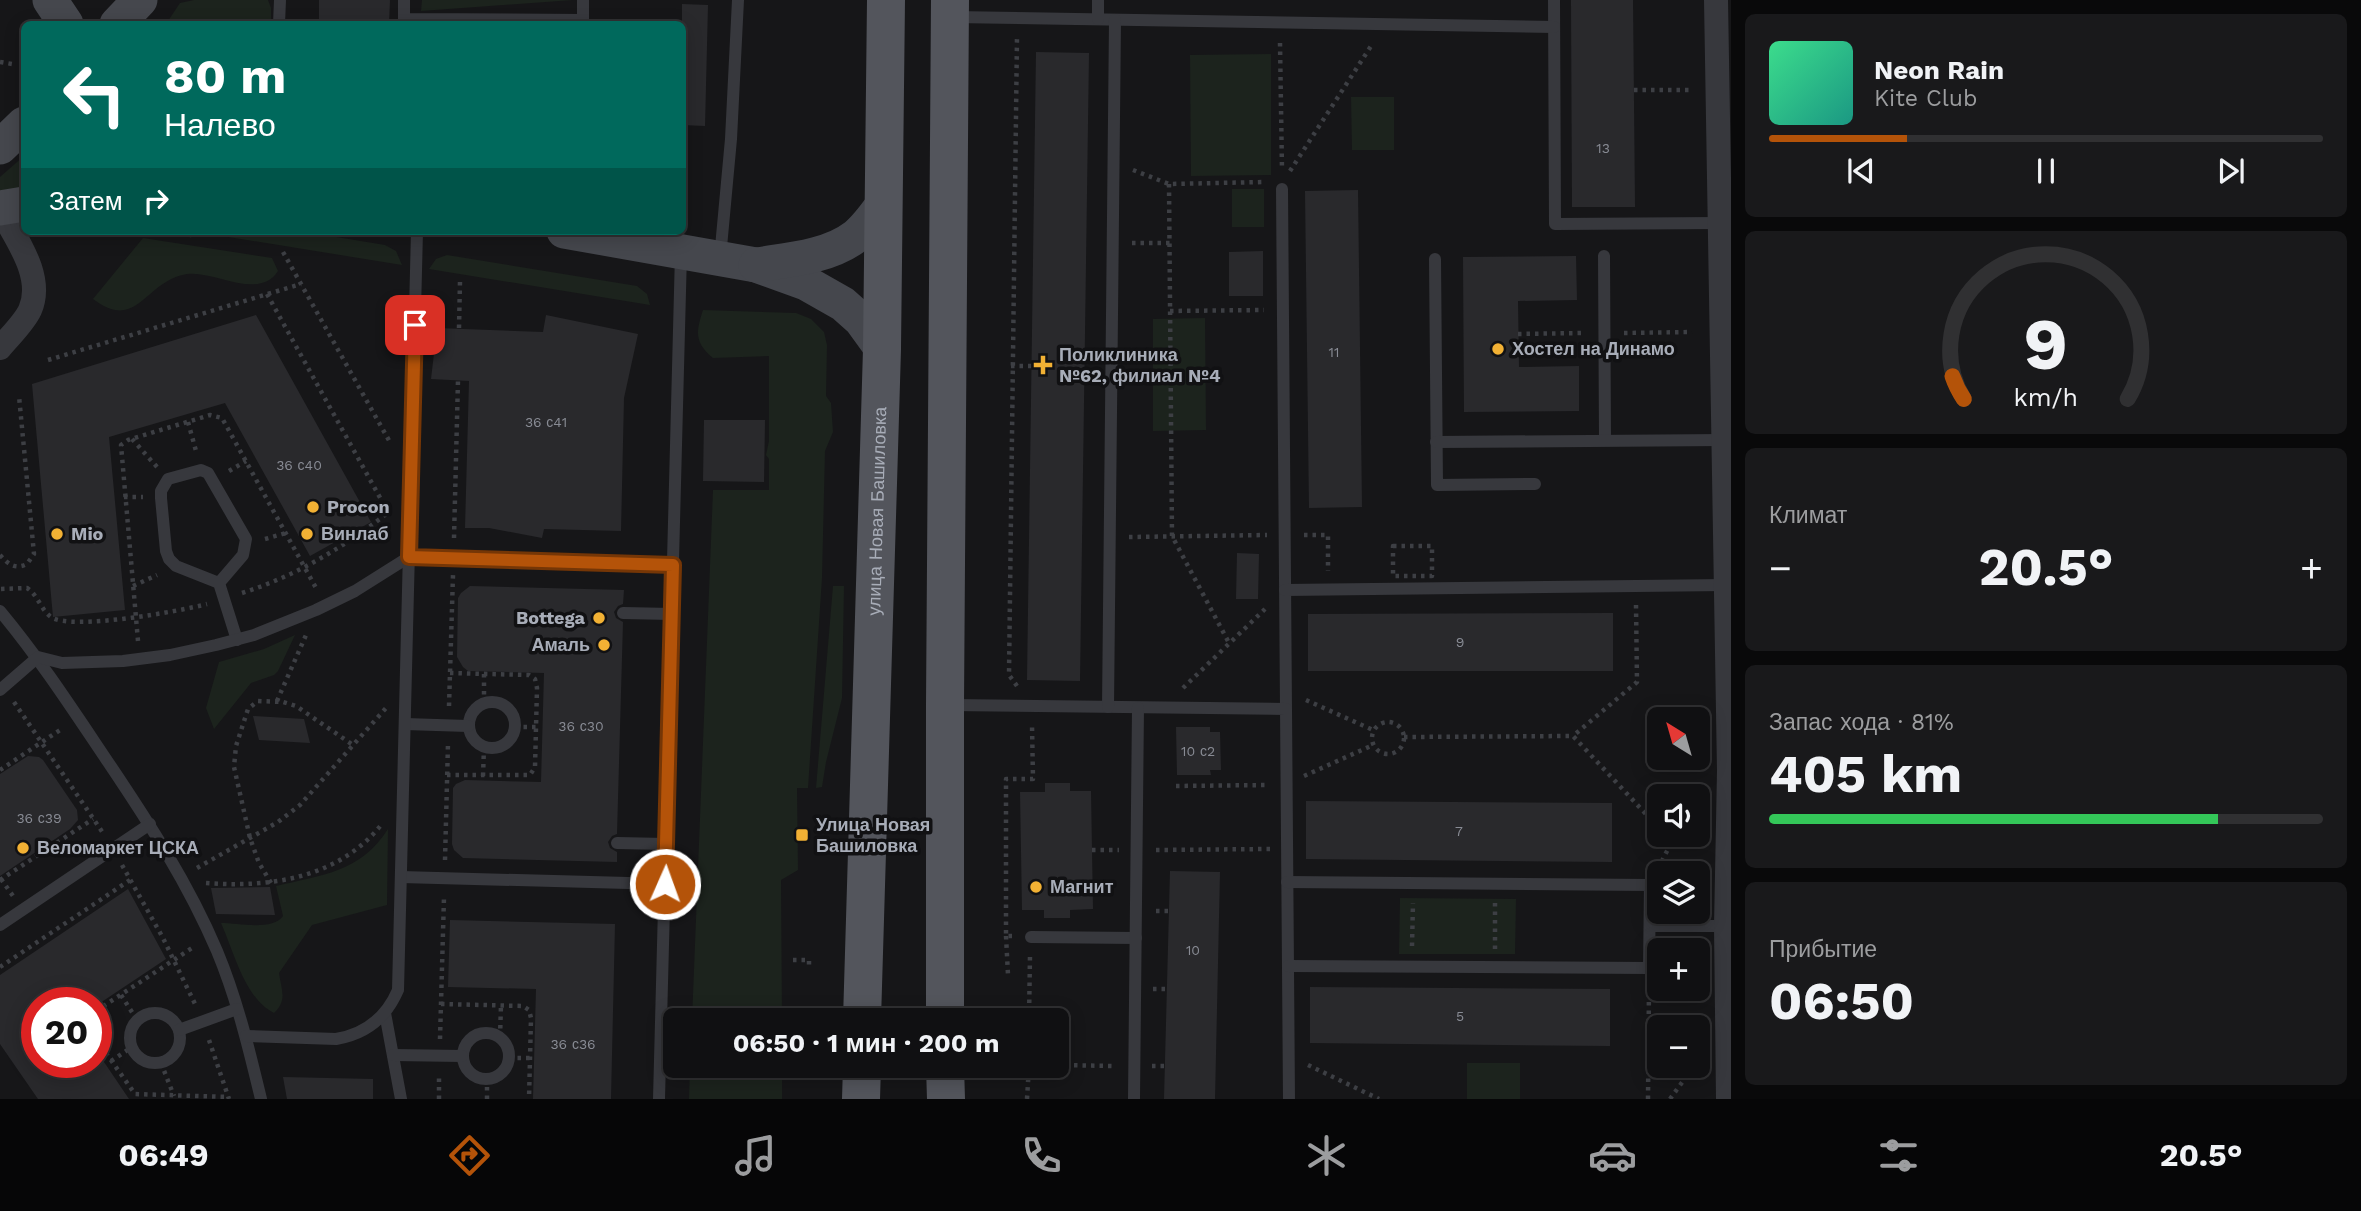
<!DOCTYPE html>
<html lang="ru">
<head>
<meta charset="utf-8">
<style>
	:root { --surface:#101012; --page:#19191b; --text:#f1f3f6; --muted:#9c9d9f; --line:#303032; --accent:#b45309 }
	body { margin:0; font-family:"Work Sans",sans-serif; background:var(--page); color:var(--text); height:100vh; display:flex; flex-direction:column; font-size:26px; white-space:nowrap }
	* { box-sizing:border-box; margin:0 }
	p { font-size:23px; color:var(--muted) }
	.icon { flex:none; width:38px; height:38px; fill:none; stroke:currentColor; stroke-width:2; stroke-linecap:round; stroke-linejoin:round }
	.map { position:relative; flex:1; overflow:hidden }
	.drawer { display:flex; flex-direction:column; gap:14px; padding:14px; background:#09090a; width:630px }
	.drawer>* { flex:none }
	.guide { position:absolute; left:21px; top:21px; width:665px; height:214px; border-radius:10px; box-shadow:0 4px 18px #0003,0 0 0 2px var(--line); background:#00695c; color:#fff; overflow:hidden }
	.needle { width:46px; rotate:323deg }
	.fabs { position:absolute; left:1647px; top:707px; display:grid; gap:14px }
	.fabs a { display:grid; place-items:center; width:63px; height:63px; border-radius:10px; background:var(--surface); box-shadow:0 4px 18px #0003,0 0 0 2px var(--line); font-size:35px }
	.speed { position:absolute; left:21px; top:987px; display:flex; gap:14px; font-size:35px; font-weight:700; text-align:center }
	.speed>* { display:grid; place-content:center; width:91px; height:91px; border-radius:50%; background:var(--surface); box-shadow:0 4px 18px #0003,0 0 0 2px var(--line); line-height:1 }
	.speed .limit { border:10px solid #d22; background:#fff; color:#111 }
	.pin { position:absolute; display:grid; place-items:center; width:60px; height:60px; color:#fff; margin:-30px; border-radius:14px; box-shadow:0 4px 10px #0006 }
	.me { position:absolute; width:77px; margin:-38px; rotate:2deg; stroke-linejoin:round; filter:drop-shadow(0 0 5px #0008) }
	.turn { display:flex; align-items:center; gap:24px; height:147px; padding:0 28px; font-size:32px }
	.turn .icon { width:91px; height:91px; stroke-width:2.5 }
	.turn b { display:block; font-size:49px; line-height:60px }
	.then { display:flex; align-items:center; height:66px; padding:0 28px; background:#0003; gap:14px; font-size:26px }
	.big { font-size:52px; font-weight:700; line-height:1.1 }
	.drawer .tile { flex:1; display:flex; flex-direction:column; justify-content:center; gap:10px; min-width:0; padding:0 24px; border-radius:10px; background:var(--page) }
	.drawer .dial { align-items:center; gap:0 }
	.dial svg { height:182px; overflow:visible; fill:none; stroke:var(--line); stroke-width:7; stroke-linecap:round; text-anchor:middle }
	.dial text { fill:var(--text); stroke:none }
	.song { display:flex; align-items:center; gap:21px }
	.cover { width:84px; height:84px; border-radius:10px; background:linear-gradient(135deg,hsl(150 70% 55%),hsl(170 70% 35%)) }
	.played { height:7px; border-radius:4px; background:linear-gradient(90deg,var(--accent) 25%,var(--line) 25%) }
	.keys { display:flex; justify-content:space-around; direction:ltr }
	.heat { display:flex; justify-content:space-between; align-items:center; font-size:38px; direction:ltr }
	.charge { height:10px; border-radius:5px; background:linear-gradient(90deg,#34c759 81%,var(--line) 0) }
	.trip { position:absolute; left:663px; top:1008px; width:406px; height:70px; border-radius:10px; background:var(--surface); box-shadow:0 4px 18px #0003,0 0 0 2px var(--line); font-weight:700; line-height:70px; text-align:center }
	.tabs { display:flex; height:112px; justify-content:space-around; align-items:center; background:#060607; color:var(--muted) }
	.tabs .icon { width:49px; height:49px }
	.tabs .on { color:var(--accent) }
	.tabs b { font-size:32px; color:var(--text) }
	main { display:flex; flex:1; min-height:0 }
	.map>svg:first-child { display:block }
	.green { fill:#1c231d }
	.building { fill:#29292c }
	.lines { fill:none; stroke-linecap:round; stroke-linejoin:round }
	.path { stroke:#3d3f44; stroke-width:4.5; stroke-dasharray:3.5 5; stroke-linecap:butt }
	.lane { stroke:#37383d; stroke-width:12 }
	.street { stroke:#37383d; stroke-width:24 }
	.secondary { stroke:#45474d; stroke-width:35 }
	.primary { stroke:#53555c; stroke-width:38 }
	.route-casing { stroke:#753606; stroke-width:18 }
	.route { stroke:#b45309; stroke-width:12 }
	.poi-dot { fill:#f2b134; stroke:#111113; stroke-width:2.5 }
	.labels { text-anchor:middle; stroke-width:7; stroke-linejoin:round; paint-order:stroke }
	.number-label { font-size:14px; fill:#888b94 }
	.poi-label { font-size:18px; font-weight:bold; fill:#a8adb8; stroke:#111113; text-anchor:start }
	.street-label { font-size:18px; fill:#a8adb8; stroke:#111113 }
</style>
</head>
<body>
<main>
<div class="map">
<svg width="1731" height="1099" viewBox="0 0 1731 1099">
	<rect width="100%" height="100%" fill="#161618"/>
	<g class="green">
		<polygon points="194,0 268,0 271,8 271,24 166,24 180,3"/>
		<polygon points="422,0 573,0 421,11"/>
		<polygon points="1271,54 1271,175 1191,176 1190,55"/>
		<polygon points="1351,97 1394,97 1394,150 1352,150"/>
		<polygon points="24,156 24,192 0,199 0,177"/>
		<rect x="1232" y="189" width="32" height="38"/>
		<polygon points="204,231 300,231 385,245 396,251 402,265 204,233"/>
		<path d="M143 238 272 258 278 271C259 301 214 270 187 274 144 281 138 333 93 299Z"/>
		<polygon points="447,255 637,286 647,294 650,305 429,269 436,259"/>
		<path d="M703 310 796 313 811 319 824 332 827 345 826 396 831 403 833 432 825 451 822 578 808 788H797L798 870 781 880 782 1020H692L713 490H769V459L766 455 769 441V356L713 358C694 342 696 332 703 310Z"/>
		<polygon points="1205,318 1206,430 1153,431 1153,319"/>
		<polygon points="833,586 844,586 842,698 826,762 822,787 816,788"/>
		<polygon points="295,635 278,671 274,675 251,683 214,729 206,708 219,662 264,649"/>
		<path d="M388 829 387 905 312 925 279 973C281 989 288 1000 274 1013 245 999 234 952 221 923 238 923 273 931 283 916L276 886C322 875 361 872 388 829Z"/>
		<polygon points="1400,898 1516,899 1515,954 1399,954"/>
		<rect x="1467" y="1063" width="53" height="36"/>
		<polygon points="690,1066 782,1066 782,1099 689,1099"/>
	</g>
	<g class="building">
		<polygon points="319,0 390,0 389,24 319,24"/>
		<polygon points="1571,0 1633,0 1635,207 1572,207"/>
		<polygon points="682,4 708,5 705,126 682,125"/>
		<polygon points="1036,52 1089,53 1080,681 1027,680"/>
		<polygon points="1358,190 1362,507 1309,508 1305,191"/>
		<polygon points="1263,251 1263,296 1229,296 1229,252"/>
		<polygon points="1576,256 1577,300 1518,301 1519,367 1579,366 1579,411 1464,412 1463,257"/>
		<polygon points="256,315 371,522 310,556 225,403 109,437 125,610 53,617 32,384"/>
		<polygon points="546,315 638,334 624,398 621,531 544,529 542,538 489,528 465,528 469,381 431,379 437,328 543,332"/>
		<polygon points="704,420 765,420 764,482 703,481"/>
		<polygon points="1237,553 1259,554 1258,599 1236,599"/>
		<polygon points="470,586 624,590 623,604 618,606 614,612 616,618 623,622 617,834 612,836 608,842 610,848 617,852 617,862 463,858 454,850 452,844 453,788 456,784 465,780 541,782 544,673 468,671 463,667 457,657 458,598 461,593"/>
		<polygon points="1613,613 1613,671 1308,671 1308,614"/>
		<polygon points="253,716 304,719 310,743 259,740"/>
		<polygon points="1176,727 1210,727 1210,732 1220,732 1221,770 1210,770 1211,775 1177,775"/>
		<polygon points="28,756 39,757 43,760 77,810 78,820 70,829 0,876 0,774"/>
		<polygon points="1045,783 1070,783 1070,791 1091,791 1093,909 1070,910 1070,918 1044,918 1044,910 1022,910 1020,792 1045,792"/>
		<polygon points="1306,801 1612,803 1612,862 1306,859"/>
		<polygon points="1170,871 1220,872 1215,1099 1164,1099"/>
		<polygon points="270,887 275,915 216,914 211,888"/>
		<polygon points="128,889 166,959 100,1003 37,1003 37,1062 104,1062 129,1099 38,1099 0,1044 0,975"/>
		<polygon points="450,920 615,924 611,1099 533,1099 536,989 448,987"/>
		<polygon points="1310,987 1610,989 1610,1046 1310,1043"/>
		<polygon points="283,1077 373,1079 373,1099 287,1099"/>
	</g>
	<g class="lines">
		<g class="path">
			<polyline points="1280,43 1282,170"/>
			<polyline points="0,62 12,64"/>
			<polyline points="1634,90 1690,90"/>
			<polyline points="1133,170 1169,184 1265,182"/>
			<polyline points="1290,171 1373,43"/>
			<polyline points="1169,184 1172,536 1229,643"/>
			<polyline points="189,237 190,231"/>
			<polyline points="1132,243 1170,243"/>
			<polyline points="283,252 391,444"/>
			<polyline points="267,294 388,512"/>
			<polyline points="1170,311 1264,310"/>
			<polyline points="459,328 460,281"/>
			<polyline points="1624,333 1692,332"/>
			<polyline points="1518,334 1584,333"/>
			<polyline points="48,360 301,284"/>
			<polyline points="1011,366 1032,366"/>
			<polyline points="1129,375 1171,376"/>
			<polyline points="188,422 196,451"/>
			<polyline points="132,439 157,467"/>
			<polyline points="229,471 246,461"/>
			<polyline points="124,497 143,497"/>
			<polyline points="1304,535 1328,535 1328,571"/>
			<polyline points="1129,537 1267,535"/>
			<polyline points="454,538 458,380"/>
			<polyline points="265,539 286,533"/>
			<rect x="1393" y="546" width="39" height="30"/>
			<path d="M0 555C8 564 15 570 27 564L34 554 19 396"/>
			<polyline points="133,586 157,575"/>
			<path d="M1 589 27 588C38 595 41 610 51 617 71 631 181 611 207 604"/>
			<path d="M242 593C296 576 346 546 390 511"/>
			<polyline points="1636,605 1637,682 1573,736 1659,828"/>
			<polyline points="138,641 121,445 128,440 210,415 222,418 316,588"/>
			<polyline points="1017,686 1009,675 1017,36"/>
			<polyline points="1183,688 1265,609"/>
			<polyline points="1306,700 1373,730"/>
			<polyline points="277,701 306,635"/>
			<polyline points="14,702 103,833"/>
			<polyline points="484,703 484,674"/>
			<polyline points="449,706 453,575"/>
			<circle cx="1388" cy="738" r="16"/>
			<polyline points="515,727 536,727"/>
			<polyline points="1404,737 1573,736"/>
			<polyline points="0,770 63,728"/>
			<polyline points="447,775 530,775 535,767 537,688 535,679 529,675 450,673"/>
			<polyline points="483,776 484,747"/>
			<polyline points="1304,776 1373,745"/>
			<polyline points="1176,786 1269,785"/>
			<polyline points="1694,796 1697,792"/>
			<polyline points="1092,850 1119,850"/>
			<polyline points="1156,850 1270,849"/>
			<polyline points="445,860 448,743"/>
			<polyline points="122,865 163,938 196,1006"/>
			<polyline points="197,868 278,822 300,805 386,708"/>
			<polyline points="1658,869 1675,835"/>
			<polyline points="1,879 13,896"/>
			<polyline points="0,880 93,819"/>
			<path d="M206 883C271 888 339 878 382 824"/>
			<polyline points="271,883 259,863 250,838 234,767 236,746 248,709 258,701 283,702 296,706 353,745"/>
			<polyline points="1156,911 1169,911"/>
			<polyline points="1006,936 1008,975"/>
			<polyline points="1012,936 1006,936 1006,779 1033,779 1032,725"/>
			<polyline points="1412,946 1413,903"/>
			<polyline points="1495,949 1495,901"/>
			<polyline points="793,960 809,960 809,969"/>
			<polyline points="0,967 130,880"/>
			<polyline points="1153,989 1166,989"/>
			<polyline points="121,995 137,1020"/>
			<polyline points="441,1004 523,1006 529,1010 531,1018 529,1099"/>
			<polyline points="96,1011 195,946"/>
			<polyline points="1029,1020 1030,955"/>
			<polyline points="500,1037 501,1005"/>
			<polyline points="96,1039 135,1094 228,1097"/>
			<polyline points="440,1039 444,897"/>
			<polyline points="209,1040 229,1099"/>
			<polyline points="509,1058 531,1058"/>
			<polyline points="111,1061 132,1047"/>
			<polyline points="161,1063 174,1096"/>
			<polyline points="1057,1065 1115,1066"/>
			<polyline points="1308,1065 1379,1099"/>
			<polyline points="1152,1066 1165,1066"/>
			<polyline points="439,1099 439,1075"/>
			<polyline points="487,1099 487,1079"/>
			<polyline points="1027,1099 1029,1066"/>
			<polyline points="1648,1099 1649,987"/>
			<polyline points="1670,1099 1694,1066"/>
		</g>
		<g class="lane">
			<polyline points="404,0 404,19 583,20 583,0"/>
			<polyline points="1554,0 1555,224 1720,223"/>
			<polyline points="953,17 1554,27"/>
			<polyline points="1098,19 1098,0"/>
			<polyline points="279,24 280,0"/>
			<polyline points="1282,189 1286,709"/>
			<polyline points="1604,256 1605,440"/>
			<polyline points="720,258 731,139 738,0"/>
			<polyline points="1435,259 1437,485 1535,484"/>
			<polyline points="1436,442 1724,440"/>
			<polyline points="219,583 176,566 169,559 166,551 161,498 161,491 168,479 201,470 208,473 246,539 243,555 219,583 237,640"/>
			<polyline points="1285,590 1726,585"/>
			<path d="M0 611C40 659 73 710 108 762 149 823 188 883 217 951 237 999 249 1049 261 1099"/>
			<polyline points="623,613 672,614"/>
			<polyline points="0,690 38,657 62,663 123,661 170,655 216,645 254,635 316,610 355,591 409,557 673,564"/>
			<circle cx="492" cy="725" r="23"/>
			<polyline points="949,705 1286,709 1289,1099"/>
			<polyline points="1108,707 1115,20"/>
			<polyline points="405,724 468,726"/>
			<polyline points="617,843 666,844"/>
			<polyline points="401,877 665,884"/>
			<polyline points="1287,882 1650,885 1649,968 1288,966"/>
			<polyline points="0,925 150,824"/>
			<polyline points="1650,926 1726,926"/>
			<polyline points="1031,937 1136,938"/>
			<circle cx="155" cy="1038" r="25"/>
			<polyline points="385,1013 401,1099"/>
			<polyline points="179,1030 237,1009"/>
			<circle cx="486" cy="1056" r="23"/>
			<path d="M246 1036 336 1039C366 1034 386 1018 398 990L417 231"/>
			<polyline points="393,1055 462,1056"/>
			<polyline points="659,1099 681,253"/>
			<polyline points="1134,1099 1138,708"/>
		</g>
		<g class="street">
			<polyline points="1716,0 1729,771 1726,926 1728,1099"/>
			<path d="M0 209C15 238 45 276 30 310 24 323 10 336 0 348"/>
		</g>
		<g class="secondary">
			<polyline points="50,0 66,24"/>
			<polyline points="117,24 140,0"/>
			<polyline points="0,147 24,124"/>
			<polyline points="0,208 24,204"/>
			<polyline points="564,231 756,265 806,283 843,304 861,320 882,349"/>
			<path d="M756 265C788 260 829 257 856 236 867 227 876 214 884 203"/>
		</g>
		<g class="primary">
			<path id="s1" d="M862 1020 882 349 886 0"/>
			<polyline points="945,1020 945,705 950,0"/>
			<polyline points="945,1066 946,1099"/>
			<polyline points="861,1099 862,1066"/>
		</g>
	</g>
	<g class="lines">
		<g class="route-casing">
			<polyline id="route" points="415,325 409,557 673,565 665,884"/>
		</g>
		<use href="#route" class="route"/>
	</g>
	<g class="poi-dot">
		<circle cx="1498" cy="349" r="7"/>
		<path d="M1039.5 354.5h7v7h7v7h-7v7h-7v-7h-7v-7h7z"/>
		<circle cx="313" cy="507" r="7"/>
		<circle cx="57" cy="534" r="7"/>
		<circle cx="307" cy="534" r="7"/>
		<circle cx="599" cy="618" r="7"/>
		<circle cx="604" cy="645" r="7"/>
		<rect x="795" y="828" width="14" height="14" rx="3.5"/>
		<circle cx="23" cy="848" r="7"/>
		<circle cx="1036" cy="887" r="7"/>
	</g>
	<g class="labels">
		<g class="number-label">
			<text x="1603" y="153">13</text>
			<text x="1334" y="357">11</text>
			<text x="546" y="427">36 с41</text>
			<text x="299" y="470">36 с40</text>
			<text x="1460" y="647">9</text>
			<text x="581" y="731">36 с30</text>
			<text x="1198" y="756">10 с2</text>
			<text x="39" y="823">36 с39</text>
			<text x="1459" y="836">7</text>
			<text x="1193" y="955">10</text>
			<text x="1460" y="1021">5</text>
			<text x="573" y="1049">36 с36</text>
		</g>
		<g class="poi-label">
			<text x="1512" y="355">Хостел на Динамо</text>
			<text x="1059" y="361">Поликлиника<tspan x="1059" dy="21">№62, филиал №4</tspan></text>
			<text x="327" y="513">Procon</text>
			<text x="71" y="540">Mio</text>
			<text x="321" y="540">Винлаб</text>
			<text x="585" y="624" text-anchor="end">Bottega</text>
			<text x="590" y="651" text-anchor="end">Амаль</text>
			<text x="816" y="831">Улица Новая<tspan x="816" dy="21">Башиловка</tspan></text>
			<text x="37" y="854">Веломаркет ЦСКА</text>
			<text x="1050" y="893">Магнит</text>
		</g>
		<g class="street-label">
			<text dy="6" stroke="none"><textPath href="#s1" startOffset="509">улица Новая Башиловка</textPath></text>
		</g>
	</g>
</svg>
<div class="fabs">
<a><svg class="needle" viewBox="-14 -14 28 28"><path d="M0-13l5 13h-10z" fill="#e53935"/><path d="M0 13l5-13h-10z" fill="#9c9d9f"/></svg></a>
<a><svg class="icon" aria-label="sound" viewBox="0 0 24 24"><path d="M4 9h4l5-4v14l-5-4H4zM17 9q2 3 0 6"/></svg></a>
<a><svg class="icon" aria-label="layers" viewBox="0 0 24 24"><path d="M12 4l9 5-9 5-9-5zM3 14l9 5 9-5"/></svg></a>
<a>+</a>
<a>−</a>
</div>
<div class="speed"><div class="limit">20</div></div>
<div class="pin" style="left:415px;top:325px;background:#d93025"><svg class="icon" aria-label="arrive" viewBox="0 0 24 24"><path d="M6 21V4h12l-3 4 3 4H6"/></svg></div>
<svg class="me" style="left:665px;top:884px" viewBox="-20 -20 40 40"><circle r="17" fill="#b45309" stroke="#fff" stroke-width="3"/><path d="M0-11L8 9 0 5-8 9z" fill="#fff"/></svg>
<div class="trip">06:50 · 1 мин · 200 m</div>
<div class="guide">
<div class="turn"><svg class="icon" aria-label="left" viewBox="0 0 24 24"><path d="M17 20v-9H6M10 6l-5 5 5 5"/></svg><div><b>80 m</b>Налево</div></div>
<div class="then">Затем<svg class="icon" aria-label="right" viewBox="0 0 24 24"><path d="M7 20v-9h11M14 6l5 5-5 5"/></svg></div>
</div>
</div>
<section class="drawer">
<div class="tile">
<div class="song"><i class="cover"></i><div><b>Neon Rain</b><p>Kite Club</p></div></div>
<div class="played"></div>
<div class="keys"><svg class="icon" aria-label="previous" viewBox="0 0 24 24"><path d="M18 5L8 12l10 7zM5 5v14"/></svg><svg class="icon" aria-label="pause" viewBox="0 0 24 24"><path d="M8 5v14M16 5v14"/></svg><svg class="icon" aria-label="next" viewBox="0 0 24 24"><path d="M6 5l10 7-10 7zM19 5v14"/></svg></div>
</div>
<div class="tile dial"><svg viewBox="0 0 100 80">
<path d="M14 69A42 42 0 1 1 86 69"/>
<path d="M14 69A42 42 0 0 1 9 59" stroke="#b45309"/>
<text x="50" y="56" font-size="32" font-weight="700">9</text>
<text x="50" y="72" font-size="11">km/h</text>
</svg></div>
<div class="tile"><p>Климат</p>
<div class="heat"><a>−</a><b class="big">20.5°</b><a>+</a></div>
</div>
<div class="tile"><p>Запас хода · 81%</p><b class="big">405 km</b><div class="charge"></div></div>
<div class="tile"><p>Прибытие</p><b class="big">06:50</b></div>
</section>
</main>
<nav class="tabs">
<b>06:49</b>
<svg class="icon on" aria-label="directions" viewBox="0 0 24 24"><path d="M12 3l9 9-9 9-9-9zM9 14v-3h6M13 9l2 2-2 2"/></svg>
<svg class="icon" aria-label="music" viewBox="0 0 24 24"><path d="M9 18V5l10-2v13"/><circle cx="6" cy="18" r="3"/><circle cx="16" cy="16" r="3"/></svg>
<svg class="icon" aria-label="phone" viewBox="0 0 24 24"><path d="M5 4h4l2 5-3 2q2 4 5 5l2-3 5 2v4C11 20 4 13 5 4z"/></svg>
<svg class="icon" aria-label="climate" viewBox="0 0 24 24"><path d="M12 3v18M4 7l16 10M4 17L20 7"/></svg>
<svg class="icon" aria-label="car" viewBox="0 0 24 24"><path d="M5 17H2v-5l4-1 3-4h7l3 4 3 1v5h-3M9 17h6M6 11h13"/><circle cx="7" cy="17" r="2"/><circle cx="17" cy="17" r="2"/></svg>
<svg class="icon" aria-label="filters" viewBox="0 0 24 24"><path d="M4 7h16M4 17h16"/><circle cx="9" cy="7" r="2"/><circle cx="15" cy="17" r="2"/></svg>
<b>20.5°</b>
</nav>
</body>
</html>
